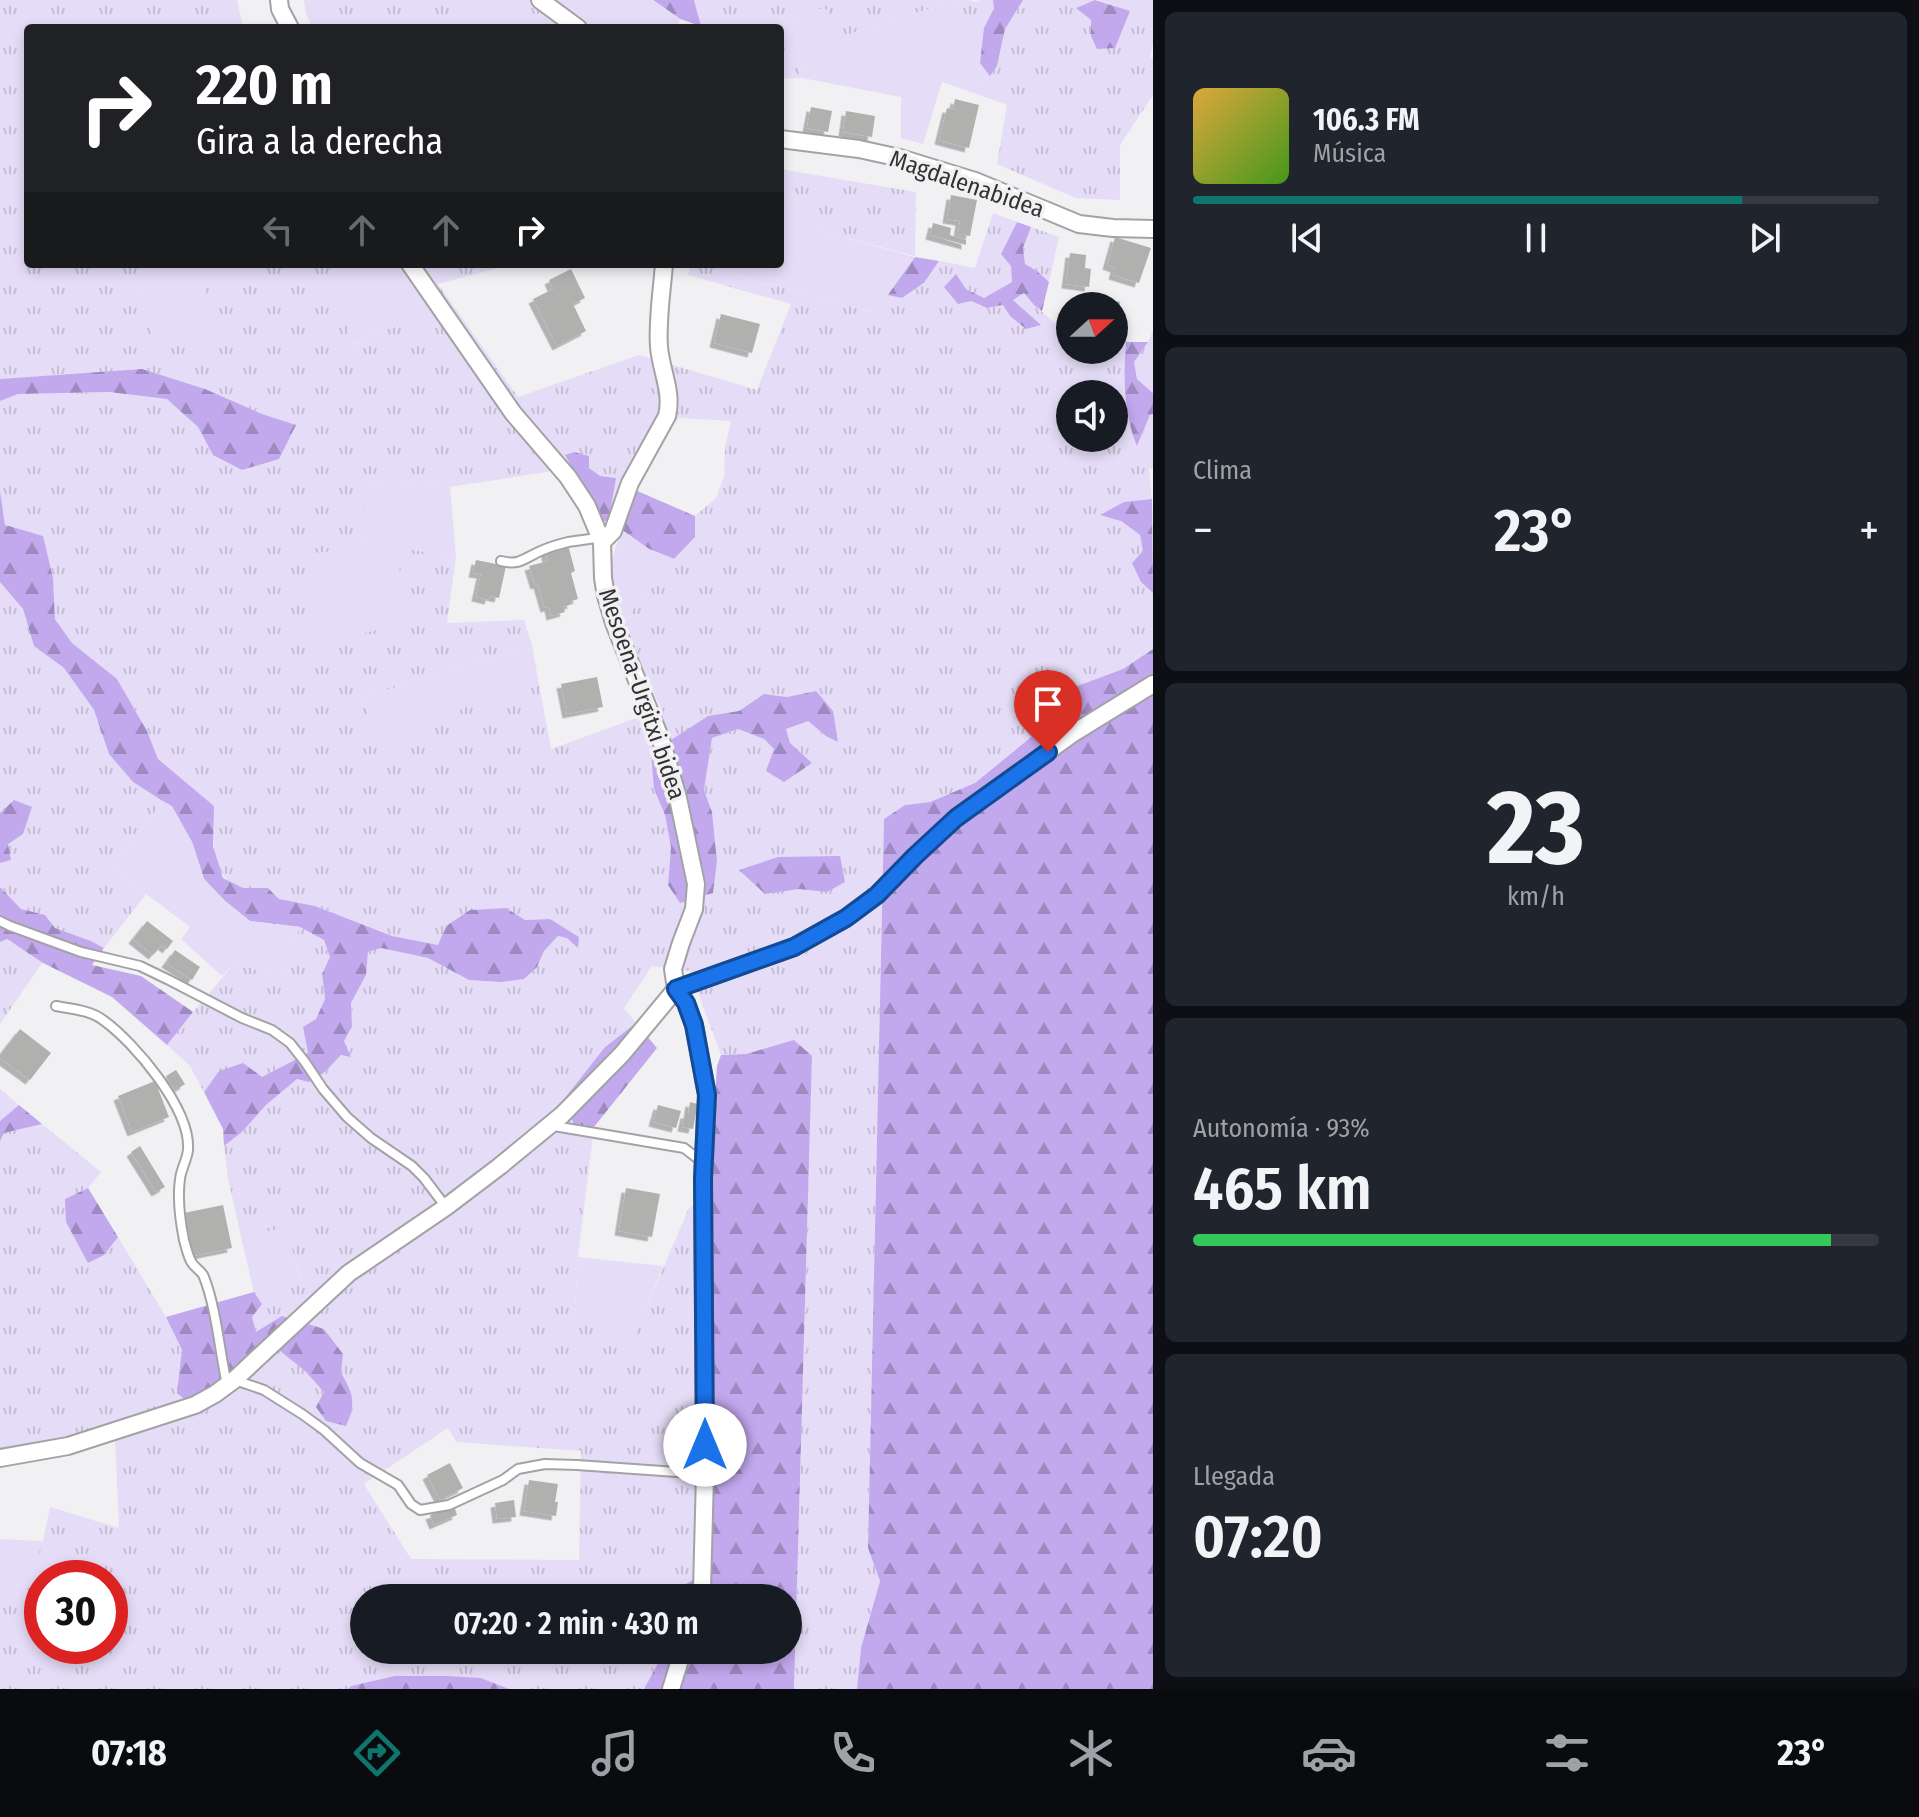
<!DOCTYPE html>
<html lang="es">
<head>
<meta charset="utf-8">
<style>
	:root { --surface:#171b24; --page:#20242c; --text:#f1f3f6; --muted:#9ea1a6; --line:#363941; --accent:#0f766e }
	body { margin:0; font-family:"Fira Sans Condensed",sans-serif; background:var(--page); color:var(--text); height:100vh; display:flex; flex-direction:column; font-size:30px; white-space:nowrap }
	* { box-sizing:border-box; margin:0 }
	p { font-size:26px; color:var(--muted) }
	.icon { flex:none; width:44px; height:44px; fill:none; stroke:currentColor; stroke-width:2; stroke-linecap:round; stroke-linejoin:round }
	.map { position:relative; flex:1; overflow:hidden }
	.details { display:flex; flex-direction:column; gap:12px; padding:12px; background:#0d0f14; width:766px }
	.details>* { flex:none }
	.hud { position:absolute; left:24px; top:24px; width:760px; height:244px; border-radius:8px; box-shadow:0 4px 12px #0003; background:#202124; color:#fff; overflow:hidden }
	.needle { width:52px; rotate:69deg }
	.buttons { position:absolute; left:1056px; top:292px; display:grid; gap:16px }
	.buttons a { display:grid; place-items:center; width:72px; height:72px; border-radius:50%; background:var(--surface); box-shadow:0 4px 12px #0003; font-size:40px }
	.speed { position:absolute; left:24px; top:1560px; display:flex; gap:16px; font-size:40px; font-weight:700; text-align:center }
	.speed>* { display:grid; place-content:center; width:104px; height:104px; border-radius:50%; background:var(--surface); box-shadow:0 4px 12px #0003; line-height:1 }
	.speed .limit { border:12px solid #d22; background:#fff; color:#111 }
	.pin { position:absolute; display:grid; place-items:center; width:68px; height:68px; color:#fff; margin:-82px -34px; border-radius:50% 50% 50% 0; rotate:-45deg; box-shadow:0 0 8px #0007 }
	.pin .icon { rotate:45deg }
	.me { position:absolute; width:88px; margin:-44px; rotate:0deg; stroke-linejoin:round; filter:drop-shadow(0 0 6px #0008) }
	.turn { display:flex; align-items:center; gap:28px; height:168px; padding:0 40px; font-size:36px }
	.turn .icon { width:104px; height:104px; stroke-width:2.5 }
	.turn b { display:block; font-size:56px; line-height:68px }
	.lanes { display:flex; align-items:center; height:76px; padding:0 40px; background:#0003; justify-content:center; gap:40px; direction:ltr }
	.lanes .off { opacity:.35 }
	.big { font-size:60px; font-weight:600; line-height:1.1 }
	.details .widget { flex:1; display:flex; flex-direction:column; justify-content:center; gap:12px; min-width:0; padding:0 28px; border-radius:12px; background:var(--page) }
	.details .dial { align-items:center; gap:0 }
	.dial b { font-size:104px; line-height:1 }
	.song { display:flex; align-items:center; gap:24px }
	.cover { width:96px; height:96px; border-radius:12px; background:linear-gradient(135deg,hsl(40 70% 55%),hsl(100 70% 35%)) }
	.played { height:8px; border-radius:4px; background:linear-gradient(90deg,var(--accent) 80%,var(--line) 80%) }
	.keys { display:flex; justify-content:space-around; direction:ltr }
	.heat { display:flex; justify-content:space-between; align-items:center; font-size:44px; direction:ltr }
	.charge { height:12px; border-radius:6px; background:linear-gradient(90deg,#34c759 93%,var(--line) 0) }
	.trip { position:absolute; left:350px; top:1584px; width:452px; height:80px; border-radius:40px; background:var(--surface); box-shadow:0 4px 12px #0003; font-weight:600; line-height:80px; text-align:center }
	.menu { display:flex; height:128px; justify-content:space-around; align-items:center; background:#090b0e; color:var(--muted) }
	.menu .icon { width:56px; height:56px }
	.menu .current { color:var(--accent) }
	.menu b { font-size:36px; color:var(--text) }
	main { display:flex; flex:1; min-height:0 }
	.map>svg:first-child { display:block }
	.grass { fill:url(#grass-tufts); fill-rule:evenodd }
	.forest { fill:url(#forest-firs) }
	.garden { fill:#e5ddf7 }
	.building { fill:#b0b1af; filter:url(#shadow) }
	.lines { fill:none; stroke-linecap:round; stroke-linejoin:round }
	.lane-casing { stroke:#a3a2a5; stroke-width:12 }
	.street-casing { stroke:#a3a2a5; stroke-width:20 }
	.lane { stroke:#fff; stroke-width:8 }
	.street { stroke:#fff; stroke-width:16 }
	.route-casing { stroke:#114b97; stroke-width:20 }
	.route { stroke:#1a73e8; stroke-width:14 }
	.labels { text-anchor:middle; stroke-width:7; stroke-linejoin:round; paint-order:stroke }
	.street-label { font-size:24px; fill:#323233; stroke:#f1f0f3 }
</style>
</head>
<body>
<main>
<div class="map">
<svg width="1153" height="1689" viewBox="0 0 1153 1689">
	<defs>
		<pattern id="grass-tufts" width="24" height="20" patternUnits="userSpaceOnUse" patternTransform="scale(2)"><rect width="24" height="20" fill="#e5ddf7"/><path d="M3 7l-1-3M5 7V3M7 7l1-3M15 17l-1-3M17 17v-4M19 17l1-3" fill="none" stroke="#c5bed4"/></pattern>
		<pattern id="forest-firs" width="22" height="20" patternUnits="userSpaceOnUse" patternTransform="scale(2)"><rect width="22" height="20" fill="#c2a8ed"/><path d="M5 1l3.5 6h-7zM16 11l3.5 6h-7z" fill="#9e89c1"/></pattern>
		<filter id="shadow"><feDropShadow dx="-4.5" dy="4.5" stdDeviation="0" flood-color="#0004"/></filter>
	</defs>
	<rect width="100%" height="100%" fill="#f1f0f3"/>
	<g class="grass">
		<path d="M0 0H237L243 28H28V264H136L153 341 204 283 275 264H332L353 346C383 326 406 323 441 322L400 264H514L438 284 518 397 639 355 757 390 791 304 688 275 691 264H728L726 272 874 313 887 295 902 298 924 284 939 261 975 268 993 213 1017 222 1001 254 1011 265 1012 282 984 298 966 289 956 275C970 299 972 312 1003 305L1010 316 1028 313 1013 300 1024 293 1034 305 1070 336V350H1114V342H1126C1123 373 1124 417 1138 445L1150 415 1153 414V468L1149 469 1152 499 1124 502 1121 521 1140 535 1143 551 1141 582 1153 593V649L1123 669 1072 688 1031 736 975 783 930 802 905 805 884 819 868 1548 880 1581 861 1648 857 1689H794L812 1056 794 1040 746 1054 721 1055 690 971 652 966 624 1008 636 1023 605 1047 575 1127H594L578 1257 574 1323 635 1334 688 1210 713 1184 703 1575 677 1589 670 1598H364V1650H659L657 1665 644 1689H509L481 1678 351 1686 348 1689H0V1605L29 1578 43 1541 50 1507 119 1528 115 1439 68 1455 0 1466V1141L4 1133 42 1124 101 1172 88 1188 65 1199 104 1255 118 1237 166 1317 182 1350 235 1391 279 1350 306 1372 324 1392 350 1388 341 1373 343 1354 324 1329 307 1325 256 1333 252 1317 262 1304 254 1292 301 1280 286 1228 241 1237 228 1178 224 1146 242 1132 266 1105 297 1079 326 1071 342 1055 344 1041 352 1027 351 1003 366 975 368 952 381 948 428 958 469 980 537 967 544 951 558 936 567 938 550 919 525 920 506 908 471 910 446 926 438 945 392 936 315 906 279 899 268 888C260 888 251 889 243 888 209 881 213 833 214 806L158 759 147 731 117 679 72 643 55 618 53 578 5 525 0 491V401L18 394 110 392 168 399 198 427 213 455 295 426 262 414 205 389 142 370 0 379ZM1070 394H1114V438H1070ZM678 418 731 421 725 447 724 477 716 498 695 516V537L674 559 622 623 661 709 551 749 538 679 375 742 364 697 532 645 524 620 447 623 456 556 399 548 303 555 366 548 363 484 450 487 572 468 565 455 599 476 615 478 609 519 617 542 635 490ZM816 691 826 736 808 721 786 729 790 743 774 749 764 739 738 729 712 738 704 790 712 812 717 861 713 892 668 885 671 847 665 815 654 789 681 735 708 716 739 711 764 694 787 697ZM448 1428 456 1442 581 1451 579 1560 411 1559 364 1484ZM42 1578H110V1646H42Z"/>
		<polygon points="304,0 453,0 460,28 313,28 306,14"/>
		<polygon points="521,0 555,0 593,28 504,28"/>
		<polygon points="694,0 970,0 974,2 980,0 993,0 994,7 984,28 997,66 1005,29 1023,0 1095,0 1076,8 1091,20 1091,36 1129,11 1098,0 1153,0 1153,43 1150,57 1153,58 1153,95 1120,145 1120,200 1076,198 997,164 1007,105 982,96 980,63 974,36 958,0 846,35 793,9 802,78 780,79 780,28 706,28 701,26"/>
		<polygon points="780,169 916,192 915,256 819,231 807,203 780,204"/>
		<polygon points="1031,227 1059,237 1049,282 1037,271 1025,264 1023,248"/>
		<polygon points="1153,331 1153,393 1137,379 1134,362 1148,342"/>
		<polygon points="0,582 23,609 34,646 64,668 94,710 109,754 133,782 163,801 112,868 146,894 104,948 91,941 55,928 45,915 21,909 0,887 0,863 11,860 7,844 14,800 0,813"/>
		<polygon points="300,927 324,940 330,957 322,974 325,999 316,1019 308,1053 262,1077 219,1071 204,1092 190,1066 167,1045 193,1012 235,963 279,977"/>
		<polygon points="6,939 43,962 0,1024 0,942"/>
		<polygon points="0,1089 19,1105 1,1121 0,1121"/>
	</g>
	<g class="forest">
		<polygon points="653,0 694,0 701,26 680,19"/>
		<polygon points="993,0 1023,0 1005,29 997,66 990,76 980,63 984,28 994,8"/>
		<polygon points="1095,0 1130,11 1115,48 1097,49 1091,36 1091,20 1076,8"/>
		<polygon points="1017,222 1031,227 1023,248 1025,264 1037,271 1049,282 1042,311 1034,305 1024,293 1013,300 1041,325 1026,329 1010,316 1003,305 987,308 971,301 958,304 944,287 956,274 966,289 984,298 1012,282 1011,266 1001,254"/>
		<polygon points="915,257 939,261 924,283 902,298 887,295"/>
		<path d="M1126 342H1148L1134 362 1137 379 1153 393V414L1150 415 1137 446C1124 415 1123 376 1126 342Z"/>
		<polygon points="142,369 205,389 262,414 296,425 279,459 242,470 213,455 198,427 167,399 109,392 18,394 0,401 0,379"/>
		<polygon points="574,452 589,456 589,468 600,476 616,478 609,519 602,523 565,455"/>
		<polygon points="635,490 695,516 695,537 674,559 649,549 622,530"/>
		<polygon points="0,491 5,525 43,536 53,578 55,619 72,643 117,679 147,731 158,759 214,806 213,846 223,878 243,888 268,888 279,899 315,906 392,936 438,945 446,926 470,910 506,908 525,920 550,919 579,937 578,948 567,938 558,936 544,951 537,967 524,979 501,982 469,980 428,958 381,948 368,952 366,975 351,1003 352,1027 344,1041 351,1057 341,1055 326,1071 309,1082 297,1079 266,1105 242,1132 224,1146 223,1129 204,1092 219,1071 243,1063 262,1077 308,1053 303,1027 316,1019 325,999 322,974 330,957 324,940 300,927 250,921 225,901 204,879 192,842 172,807 133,782 109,754 94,710 64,668 34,646 23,609 0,582"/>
		<polygon points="1152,499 1153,593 1141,582 1132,563 1143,551 1140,535 1121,521 1100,515 1124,502"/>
		<polygon points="1153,649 1153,1689 857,1689 861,1648 880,1581 868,1548 884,819 905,805 930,802 975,783 1031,737 1025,729 1040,709 1072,688 1123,669"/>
		<polygon points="816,691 833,711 838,742 826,736 808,721 786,729 790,743 812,763 784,782 766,771 774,749 764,739 738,729 712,738 704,790 712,812 717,861 713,893 680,903 668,885 671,847 665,815 654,789 651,753 708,716 739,711 764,694 787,697"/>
		<polygon points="14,800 32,807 23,834 8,844 11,860 0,863 0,813"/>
		<polygon points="840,856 845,882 827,892 799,889 765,894 739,870 778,857"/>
		<polygon points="0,887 21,909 45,915 55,928 91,941 104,948 92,965 141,976 193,1012 167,1045 112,997 43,963 7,939 0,942"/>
		<polygon points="636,1023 657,1048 594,1127 575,1128 565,1098 605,1047"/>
		<polygon points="794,1040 812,1056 794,1689 644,1689 657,1665 659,1650 788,1650 788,1598 670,1598 677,1589 703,1574 715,1098 717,1066 721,1055 746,1054"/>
		<polygon points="19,1105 42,1124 4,1133 0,1141 0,1121"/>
		<polygon points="88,1188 118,1237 104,1255 88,1263 66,1222 65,1199"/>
		<path d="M254 1292 262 1304 252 1317 256 1332 282 1316 324 1329 343 1354 341 1373C354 1394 356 1404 346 1426L326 1421 316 1407 324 1392 306 1372 279 1350 235 1391 200 1412 177 1393 182 1350 166 1317Z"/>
		<polygon points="395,1676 445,1676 481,1678 509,1689 348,1689 351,1686"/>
	</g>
	<g class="garden">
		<polygon points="453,0 521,0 504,28 460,28"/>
		<polygon points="555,0 653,0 680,19 676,28 593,28"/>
		<polygon points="958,0 974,36 980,63 982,96 942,82 923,144 901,138 901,97 802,78 793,9 826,9 846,35"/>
		<polygon points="807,203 819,231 915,257 875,313 726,272 728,264 780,264 780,204"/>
		<polygon points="136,264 275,264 205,283 213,337 153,341"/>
		<path d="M332 264H400L442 323C406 323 383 326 352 346Z"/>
		<polygon points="362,484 450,487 456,556 399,548 401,624 317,645 303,554 366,548"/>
		<polygon points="622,530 649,549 674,559 622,623 614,599 611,561"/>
		<polygon points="532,645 538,679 375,743 364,697"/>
		<polygon points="163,801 172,806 192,842 204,879 225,901 250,921 300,927 279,977 235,963 222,976 181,939 190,927 112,868"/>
		<polygon points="286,1227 301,1281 254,1292 241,1237"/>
		<polygon points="578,1257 663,1266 635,1335 574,1323"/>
		<polygon points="0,1539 43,1541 29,1578 0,1605"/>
	</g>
	<g class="building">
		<polygon points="955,99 979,105 969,148 939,140 947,108 953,109"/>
		<polygon points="811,107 832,111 828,132 807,128"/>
		<polygon points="846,111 875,116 872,137 843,132"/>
		<polygon points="951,195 977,200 970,236 958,234 960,221 947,219"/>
		<polygon points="933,223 951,228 950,235 966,240 966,245 930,235"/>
		<polygon points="1115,237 1151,248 1139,283 1113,275 1115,268 1107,265"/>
		<polygon points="1070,253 1086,255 1085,268 1091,269 1089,287 1066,284"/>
		<polygon points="571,269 585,298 573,304 586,331 557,346 533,299 553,289 549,280"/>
		<polygon points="1101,299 1120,302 1118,318 1114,317 1114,306 1100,306"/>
		<polygon points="721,314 760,324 752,353 714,343"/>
		<polygon points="568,545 575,571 571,573 578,599 571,601 572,604 563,607 565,612 551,616 549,607 545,608 538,584 535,585 529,566 548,561 545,551"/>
		<polygon points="476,560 506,566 499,598 490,596 489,600 476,597 481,574 473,573"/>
		<polygon points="597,677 603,707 567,714 561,684"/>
		<polygon points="147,921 173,941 167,949 162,945 153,955 133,939"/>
		<polygon points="175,950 200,967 192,980 166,963"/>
		<polygon points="20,1029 51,1053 30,1080 0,1058 0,1055"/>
		<polygon points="176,1070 185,1084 175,1091 166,1076"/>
		<polygon points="155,1081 169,1117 132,1132 118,1096"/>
		<polygon points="690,1102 698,1104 693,1129 682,1127 685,1114 688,1114"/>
		<polygon points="658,1105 681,1111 676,1128 653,1122"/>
		<polygon points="140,1146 165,1187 156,1192 131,1152"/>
		<polygon points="626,1188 660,1194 652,1237 619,1231"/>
		<polygon points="223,1205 232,1248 193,1256 184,1213"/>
		<polygon points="450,1463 463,1488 440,1500 427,1475"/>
		<polygon points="529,1480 558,1484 555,1502 558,1502 556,1516 524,1511"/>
		<polygon points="514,1500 516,1517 497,1519 495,1503"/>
		<polygon points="454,1506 457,1515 434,1525 430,1515"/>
	</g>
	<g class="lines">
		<g class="lane-casing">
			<g id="lane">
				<path d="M501 561C521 566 525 557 543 550 550 547 560 544 568 542 578 540 589 540 600 537"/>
				<polyline points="0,921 10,926 81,952 140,966 169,980 242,1018 272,1030 290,1043 305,1062 323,1089 347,1117 371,1138 412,1166 424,1178 446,1207"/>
				<path d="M56 1006C71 1009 90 1010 103 1020 134 1042 191 1109 188 1150 187 1160 181 1169 180 1179 177 1200 180 1220 184 1240 186 1247 188 1257 192 1263 196 1269 202 1271 204 1277 216 1307 220 1353 227 1385"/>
				<polyline points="554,1126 684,1148 701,1161"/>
				<polyline points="235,1380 264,1390 302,1414 324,1430 360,1463 398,1485 411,1504 420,1510 449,1505 503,1480 518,1469 545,1464 577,1465 705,1474"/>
			</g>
		</g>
		<g class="street-casing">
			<g id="street">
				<polyline points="279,0 280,9 290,28"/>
				<polyline points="540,0 578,28"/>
				<polyline points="780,139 859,149 900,158 975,181 1079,224 1113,228 1153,229"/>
				<polyline points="410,264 513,413 568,477 587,506 602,542 603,578 606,596 614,623 661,740 678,798 696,884 694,909 681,943 673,969 676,989"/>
				<path d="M602 542 613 531 630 483 667 416C673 392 661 371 659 347 657 320 662 291 664 264"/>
				<polyline points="676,989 686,1003 694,1025 707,1095 703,1179 705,1474 702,1590 699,1598"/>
				<polyline points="0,1458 68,1446 195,1405 215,1394 234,1380 349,1273 446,1207 500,1166 562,1115 622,1054 676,989 794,947 846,918 877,895 915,856 956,818 1072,734 1153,684"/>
				<polyline points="671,1689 683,1650"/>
			</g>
		</g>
		<use href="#lane" class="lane"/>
		<use href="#street" class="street"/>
	</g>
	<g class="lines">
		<g class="route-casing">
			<polyline id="route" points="705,1445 703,1179 707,1095 694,1025 686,1003 676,989 794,947 846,918 877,895 915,856 956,818 1048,752"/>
		</g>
		<use href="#route" class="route"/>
	</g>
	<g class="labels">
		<g class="street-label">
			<text transform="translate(967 184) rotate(19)" y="8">Magdalenabidea</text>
			<text transform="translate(642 694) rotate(71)" y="8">Mesoena-Urgitxi bidea</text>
		</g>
	</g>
</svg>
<div class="buttons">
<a><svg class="needle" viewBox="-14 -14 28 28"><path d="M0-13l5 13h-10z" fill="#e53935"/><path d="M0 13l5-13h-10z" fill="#9ea1a6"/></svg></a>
<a><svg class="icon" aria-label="sound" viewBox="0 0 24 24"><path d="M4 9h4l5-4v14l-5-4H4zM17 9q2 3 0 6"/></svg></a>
</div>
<div class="speed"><div class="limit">30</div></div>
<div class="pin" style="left:1048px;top:752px;background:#d93025"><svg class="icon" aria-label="arrive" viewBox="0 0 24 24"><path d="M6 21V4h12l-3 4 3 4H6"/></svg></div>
<svg class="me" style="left:705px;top:1445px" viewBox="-20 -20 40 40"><circle r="19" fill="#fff"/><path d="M0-13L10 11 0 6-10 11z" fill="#1a73e8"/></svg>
<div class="trip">07:20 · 2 min · 430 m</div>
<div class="hud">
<div class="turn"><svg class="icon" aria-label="right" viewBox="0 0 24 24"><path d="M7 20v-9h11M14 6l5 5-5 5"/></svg><div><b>220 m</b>Gira a la derecha</div></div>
<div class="lanes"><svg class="icon off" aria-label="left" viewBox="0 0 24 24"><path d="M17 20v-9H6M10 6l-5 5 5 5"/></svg><svg class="icon off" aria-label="ahead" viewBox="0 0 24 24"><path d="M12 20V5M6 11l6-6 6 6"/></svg><svg class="icon off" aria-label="ahead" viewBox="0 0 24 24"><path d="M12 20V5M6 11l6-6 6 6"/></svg><svg class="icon" aria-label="right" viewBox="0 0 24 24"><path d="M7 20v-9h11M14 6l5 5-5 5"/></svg></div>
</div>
</div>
<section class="details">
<div class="widget">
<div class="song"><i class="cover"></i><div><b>106.3 FM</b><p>Música</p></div></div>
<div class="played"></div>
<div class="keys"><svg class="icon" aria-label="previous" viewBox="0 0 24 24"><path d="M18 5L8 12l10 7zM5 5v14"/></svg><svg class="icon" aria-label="pause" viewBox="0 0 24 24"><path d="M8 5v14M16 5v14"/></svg><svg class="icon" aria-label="next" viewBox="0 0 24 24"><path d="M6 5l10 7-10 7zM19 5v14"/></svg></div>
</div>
<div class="widget"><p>Clima</p>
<div class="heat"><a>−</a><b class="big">23°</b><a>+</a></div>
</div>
<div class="widget dial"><b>23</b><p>km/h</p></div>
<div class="widget"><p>Autonomía · 93%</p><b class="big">465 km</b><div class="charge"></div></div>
<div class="widget"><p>Llegada</p><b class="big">07:20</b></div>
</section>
</main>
<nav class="menu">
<b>07:18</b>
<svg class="icon current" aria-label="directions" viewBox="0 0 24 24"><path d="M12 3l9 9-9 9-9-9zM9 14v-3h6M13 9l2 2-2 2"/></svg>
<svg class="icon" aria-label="music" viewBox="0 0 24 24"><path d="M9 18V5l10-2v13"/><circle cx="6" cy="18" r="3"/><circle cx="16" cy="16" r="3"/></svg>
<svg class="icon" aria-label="phone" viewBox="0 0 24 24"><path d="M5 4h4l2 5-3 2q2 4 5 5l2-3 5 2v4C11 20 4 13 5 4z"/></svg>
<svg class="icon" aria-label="climate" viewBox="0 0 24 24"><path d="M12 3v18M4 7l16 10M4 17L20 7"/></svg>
<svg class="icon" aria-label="car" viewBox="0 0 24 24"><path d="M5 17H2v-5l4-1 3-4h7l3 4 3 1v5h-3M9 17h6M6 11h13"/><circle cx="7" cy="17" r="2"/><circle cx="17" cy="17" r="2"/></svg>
<svg class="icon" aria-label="filters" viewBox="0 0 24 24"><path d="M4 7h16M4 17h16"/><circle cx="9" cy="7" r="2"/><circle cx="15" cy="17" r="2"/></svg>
<b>23°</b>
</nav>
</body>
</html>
